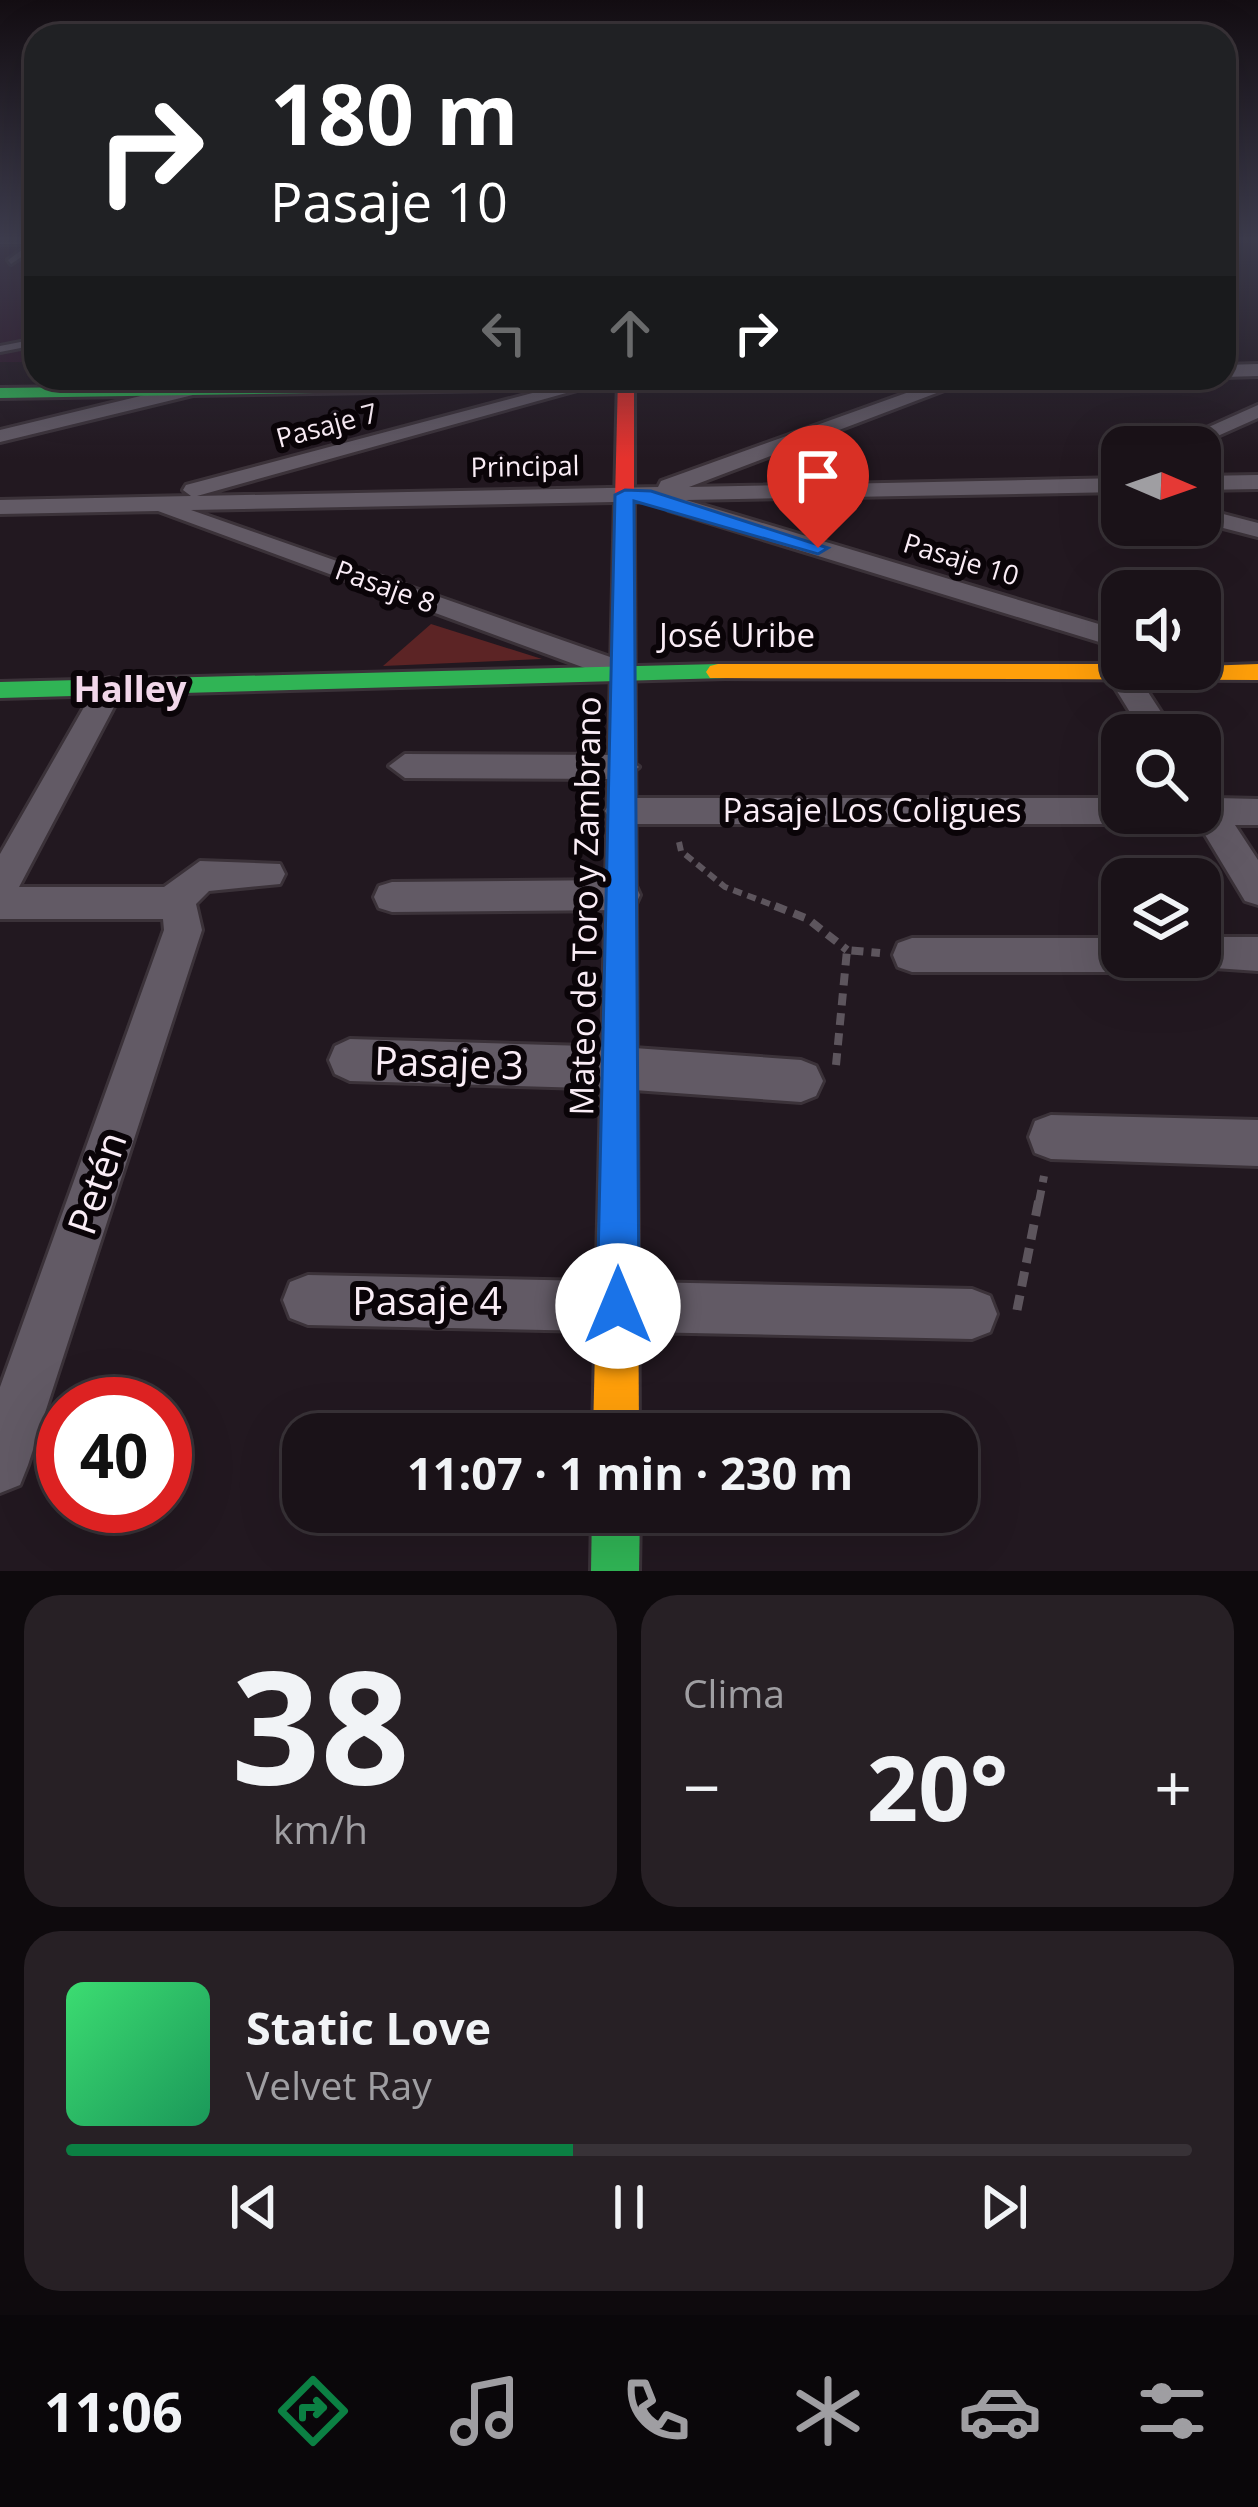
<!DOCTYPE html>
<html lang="es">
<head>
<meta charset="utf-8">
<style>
	:root { --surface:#1a1218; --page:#272025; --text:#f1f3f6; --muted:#9f9ea2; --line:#383237; --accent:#0b8043 }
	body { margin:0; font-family:"Open Sans",sans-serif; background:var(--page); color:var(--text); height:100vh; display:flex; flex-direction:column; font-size:45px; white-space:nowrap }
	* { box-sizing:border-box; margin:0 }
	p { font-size:39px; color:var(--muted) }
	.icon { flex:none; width:66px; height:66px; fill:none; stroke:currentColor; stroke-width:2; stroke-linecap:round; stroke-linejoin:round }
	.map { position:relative; height:1571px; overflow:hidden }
	.sheet { display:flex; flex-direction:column; gap:24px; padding:24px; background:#0e0a0d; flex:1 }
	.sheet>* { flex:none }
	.banner { position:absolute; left:24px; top:24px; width:1212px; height:366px; border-radius:36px; box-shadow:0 12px 48px #0002,0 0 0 3px var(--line); background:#202124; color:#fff; overflow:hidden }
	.needle { width:78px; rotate:92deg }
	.fabs { position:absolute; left:1101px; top:426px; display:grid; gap:24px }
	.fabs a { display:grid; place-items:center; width:120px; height:120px; border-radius:24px; background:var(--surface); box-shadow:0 12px 48px #0002,0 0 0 3px var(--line); font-size:60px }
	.speed { position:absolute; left:36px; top:1377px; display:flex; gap:24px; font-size:60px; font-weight:700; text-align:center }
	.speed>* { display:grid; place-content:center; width:156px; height:156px; border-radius:50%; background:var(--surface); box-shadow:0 12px 48px #0002,0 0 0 3px var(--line); line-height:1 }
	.speed .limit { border:18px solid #d22; background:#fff; color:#111 }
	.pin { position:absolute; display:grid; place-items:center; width:102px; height:102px; color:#fff; margin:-123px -51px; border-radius:50% 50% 50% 0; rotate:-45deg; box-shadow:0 0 12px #0007 }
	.pin .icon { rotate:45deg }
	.me { position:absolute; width:132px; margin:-66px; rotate:0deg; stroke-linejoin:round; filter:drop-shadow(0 0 9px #0008) }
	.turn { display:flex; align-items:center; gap:42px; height:252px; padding:0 48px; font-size:54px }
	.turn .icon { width:156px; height:156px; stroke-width:2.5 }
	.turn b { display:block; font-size:84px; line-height:102px }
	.lanes { display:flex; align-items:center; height:114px; padding:0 48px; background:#0003; justify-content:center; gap:60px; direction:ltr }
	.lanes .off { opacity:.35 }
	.big { font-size:90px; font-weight:700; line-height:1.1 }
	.sheet .tile { flex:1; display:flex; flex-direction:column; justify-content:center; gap:18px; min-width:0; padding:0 42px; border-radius:36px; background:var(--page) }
	.sheet .dial { align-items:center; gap:0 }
	.dial b { font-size:156px; line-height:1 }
	.song { display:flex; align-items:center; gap:36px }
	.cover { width:144px; height:144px; border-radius:18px; background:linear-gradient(135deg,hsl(140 70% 55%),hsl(150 70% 35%)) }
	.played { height:12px; border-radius:6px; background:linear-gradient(90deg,var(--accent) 45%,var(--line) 45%) }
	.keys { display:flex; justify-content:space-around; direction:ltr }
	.heat { display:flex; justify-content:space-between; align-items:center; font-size:66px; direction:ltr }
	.sheet .tiles { flex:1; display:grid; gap:24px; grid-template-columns:1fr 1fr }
	.tile:last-child { grid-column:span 2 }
	.trip { position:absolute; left:282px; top:1413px; width:696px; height:120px; border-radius:36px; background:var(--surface); box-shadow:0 12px 48px #0002,0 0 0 3px var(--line); font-weight:700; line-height:120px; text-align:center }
	.menu { display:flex; height:192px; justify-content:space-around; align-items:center; background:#0a070a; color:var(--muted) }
	.menu .icon { width:84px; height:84px }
	.menu .selected { color:var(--accent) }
	.menu b { font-size:54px; color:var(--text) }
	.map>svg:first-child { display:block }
	.built { fill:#2f182a }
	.green { fill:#5c2425 }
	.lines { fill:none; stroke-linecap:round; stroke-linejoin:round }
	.lane-casing { stroke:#3b3239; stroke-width:6 }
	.street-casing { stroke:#3b3239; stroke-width:6 }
	.fast-casing { stroke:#3b3239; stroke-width:6 }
	.slow-casing { stroke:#3b3239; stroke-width:6 }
	.jam-casing { stroke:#3b3239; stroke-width:6 }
	.path-far2 { stroke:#5d555d; stroke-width:6; stroke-dasharray:9 6; stroke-linecap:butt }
	.path-far1 { stroke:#5d555d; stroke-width:8; stroke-dasharray:12 8; stroke-linecap:butt }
	.path { stroke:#5d555d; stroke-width:9; stroke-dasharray:15 9; stroke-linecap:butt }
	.lane { fill:#625a65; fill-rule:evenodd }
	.street { fill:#625a65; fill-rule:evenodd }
	.fast { fill:#30b455; fill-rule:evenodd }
	.slow { fill:#ff9f0a; fill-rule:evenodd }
	.jam { fill:#e5322d; fill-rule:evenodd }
	.route { fill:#1a73e8; stroke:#114b97; stroke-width:3 }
	.labels { text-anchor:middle; stroke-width:12; stroke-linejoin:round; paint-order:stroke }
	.far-street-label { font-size:27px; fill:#faedf6; stroke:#0a0408 }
	.street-label { font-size:33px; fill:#faedf6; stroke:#0a0408 }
	.neighbourhood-label { font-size:36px; font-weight:bold; fill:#f2d7ea; stroke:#0a0408 }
	.near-street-label { font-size:39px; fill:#faedf6; stroke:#0a0408 }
</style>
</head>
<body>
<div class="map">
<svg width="1258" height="1571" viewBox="0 0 1258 1571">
	<rect width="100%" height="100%" fill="#221820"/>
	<rect class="built" x="0" y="239" width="36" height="123"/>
	<polygon class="green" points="431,624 542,659 383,666"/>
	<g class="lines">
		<g class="lane-casing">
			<g id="lane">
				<polygon points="0,240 36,240 36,247 11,264 8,260 30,244 0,244"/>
				<polygon points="36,339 36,345 0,352 0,346"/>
			</g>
		</g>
		<g class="street-casing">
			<g id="street">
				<polygon points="1258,364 1258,376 1224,377 1224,365"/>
				<polygon points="589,378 602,383 197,496 658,487 661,481 948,378 976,378 689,487 1122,478 1122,492 686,500 1122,631 1122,649 668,510 667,501 191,510 633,665 638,672 623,682 158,511 0,514 0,500 191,496 183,490 186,485"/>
				<polygon points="888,378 878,384 625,389 615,383 622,378"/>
				<polygon points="190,384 197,386 197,394 0,442 0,430"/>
				<polygon points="1258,405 1258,418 1193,447 1164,447"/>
				<polygon points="1258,475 1258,489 1200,490 1200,476"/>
				<polygon points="1200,508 1258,523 1258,537 1200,522"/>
				<polygon points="1119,660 1122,669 1133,669 1176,735 1144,735 1104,670"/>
				<polygon points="109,678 124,688 19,887 164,887 200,861 280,864 285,874 280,884 209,891 196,904 202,930 28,1465 20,1485 0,1493 0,1387 164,930 163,919 0,919 0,854 99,681"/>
				<polygon points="405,754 623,755 639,767 623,779 405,778 389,766"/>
				<polygon points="1200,786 1217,798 1258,799 1258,825 1235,825 1258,860 1258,905 1245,901 1198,823 1184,813 1200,813"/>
				<polygon points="622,798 1122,798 1122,813 1138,813 1122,824 622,824 610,820 605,811 610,802"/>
				<polygon points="622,880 635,884 640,895 635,906 622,910 392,912 379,908 374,897 379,886 392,882"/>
				<polygon points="1200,937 1258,937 1258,971 1186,966 1182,957 1200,957"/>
				<polygon points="912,938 1122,938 1122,957 1140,957 1136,967 1122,972 912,972 898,967 893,955 898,943"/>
				<polygon points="350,1039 620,1047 801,1060 816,1066 823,1081 816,1096 801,1102 620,1089 350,1081 335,1074 329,1060 335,1046"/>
				<polygon points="1051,1115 1258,1120 1258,1166 1051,1159 1035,1153 1029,1137 1035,1121"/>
				<polygon points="308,1275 972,1289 990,1296 997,1314 990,1332 972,1339 308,1325 290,1318 283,1300 290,1282"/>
			</g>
		</g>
		<g class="fast-casing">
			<g id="fast">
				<polygon points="631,380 631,386 625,388 0,398 0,388"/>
				<polygon points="718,664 726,666 730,672 726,678 0,698 0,682"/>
				<polygon points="592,1512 640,1512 639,1571 591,1571"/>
			</g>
		</g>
		<g class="slow-casing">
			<g id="slow">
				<polygon points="624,535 634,541 639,1434 593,1434 614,541"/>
				<polygon points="718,664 1122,664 1122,669 1258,664 1258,680 710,678 706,672 710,666"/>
			</g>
		</g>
		<g class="jam-casing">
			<polygon id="jam" points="618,378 634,378 634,541 624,547 614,541"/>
		</g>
		<polyline class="path-far2" points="679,842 681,851 725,887 783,909"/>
		<g class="path-far1">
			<polyline points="775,906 808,919 847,950"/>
			<polyline points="836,1065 847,950 880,953"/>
			<polyline points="1039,1202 1044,1176"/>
		</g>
		<polyline class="path" points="1017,1310 1039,1199"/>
		<use href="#lane" class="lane"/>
		<use href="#street" class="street"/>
		<use href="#fast" class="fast"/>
		<use href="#slow" class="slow"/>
		<use href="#jam" class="jam"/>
	</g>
	<linearGradient id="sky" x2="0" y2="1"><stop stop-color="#130d12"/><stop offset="0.52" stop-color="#3e3d4e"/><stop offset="1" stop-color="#3e3d4e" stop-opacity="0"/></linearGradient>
	<rect width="1258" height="459" fill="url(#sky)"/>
	<polygon class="route" points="625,490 651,491 828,548 818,554 634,501 639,1306 633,1320 618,1327 603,1320 597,1306 615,495"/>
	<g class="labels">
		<g class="far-street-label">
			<text transform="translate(327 426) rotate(-15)" y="9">Pasaje 7</text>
			<text transform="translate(525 467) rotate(-1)" y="9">Principal</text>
			<text transform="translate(961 560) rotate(17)" y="9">Pasaje 10</text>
			<text transform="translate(385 587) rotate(20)" y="9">Pasaje 8</text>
		</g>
		<g class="street-label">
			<text x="737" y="647">José Uribe</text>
			<text x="872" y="822">Pasaje Los Coligues</text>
			<text transform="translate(585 906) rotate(-89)" y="12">Mateo de Toro y Zambrano</text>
		</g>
		<g class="neighbourhood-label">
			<text x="130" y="702">Halley</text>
		</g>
		<g class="near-street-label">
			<text transform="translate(449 1063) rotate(2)" y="14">Pasaje 3</text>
			<text transform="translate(97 1183) rotate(-71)" y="14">Petén</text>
			<text x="427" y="1315">Pasaje 4</text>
		</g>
	</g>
</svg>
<div class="fabs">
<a><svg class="needle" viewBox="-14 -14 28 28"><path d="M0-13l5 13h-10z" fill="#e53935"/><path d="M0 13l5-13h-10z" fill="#9f9ea2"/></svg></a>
<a><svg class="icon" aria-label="sound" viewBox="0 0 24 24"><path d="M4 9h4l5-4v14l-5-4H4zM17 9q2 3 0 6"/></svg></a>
<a><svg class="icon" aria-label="search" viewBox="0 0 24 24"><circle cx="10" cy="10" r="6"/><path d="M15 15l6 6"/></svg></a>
<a><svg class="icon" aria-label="layers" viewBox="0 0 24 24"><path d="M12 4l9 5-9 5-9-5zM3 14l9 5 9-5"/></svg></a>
</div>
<div class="speed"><div class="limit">40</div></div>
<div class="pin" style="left:818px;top:548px;background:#d93025"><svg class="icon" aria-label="arrive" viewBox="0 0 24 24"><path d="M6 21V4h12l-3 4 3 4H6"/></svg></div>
<svg class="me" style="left:618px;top:1306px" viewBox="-20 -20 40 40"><circle r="19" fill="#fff"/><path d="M0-13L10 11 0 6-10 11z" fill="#1a73e8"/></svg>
<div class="trip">11:07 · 1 min · 230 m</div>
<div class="banner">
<div class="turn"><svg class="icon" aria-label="right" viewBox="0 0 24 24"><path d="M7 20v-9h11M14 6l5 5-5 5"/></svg><div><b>180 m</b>Pasaje 10</div></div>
<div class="lanes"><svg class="icon off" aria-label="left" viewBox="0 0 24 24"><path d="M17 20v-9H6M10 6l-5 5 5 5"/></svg><svg class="icon off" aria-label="ahead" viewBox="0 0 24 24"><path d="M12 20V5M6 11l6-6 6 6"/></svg><svg class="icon" aria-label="right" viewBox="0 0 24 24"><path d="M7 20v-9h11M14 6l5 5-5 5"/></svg></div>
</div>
</div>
<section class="sheet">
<div class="tiles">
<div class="tile dial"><b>38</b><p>km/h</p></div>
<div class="tile"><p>Clima</p>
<div class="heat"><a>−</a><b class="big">20°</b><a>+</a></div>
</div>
<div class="tile">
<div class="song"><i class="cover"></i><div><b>Static Love</b><p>Velvet Ray</p></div></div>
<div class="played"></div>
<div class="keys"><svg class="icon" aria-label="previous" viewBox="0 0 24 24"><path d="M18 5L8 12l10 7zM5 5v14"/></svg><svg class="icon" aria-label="pause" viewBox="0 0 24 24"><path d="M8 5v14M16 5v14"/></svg><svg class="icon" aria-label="next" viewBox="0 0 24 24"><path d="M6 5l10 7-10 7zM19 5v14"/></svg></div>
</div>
</div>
</section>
<nav class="menu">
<b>11:06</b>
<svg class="icon selected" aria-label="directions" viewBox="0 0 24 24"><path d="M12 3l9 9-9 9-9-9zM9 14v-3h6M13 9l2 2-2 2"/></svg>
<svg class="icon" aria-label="music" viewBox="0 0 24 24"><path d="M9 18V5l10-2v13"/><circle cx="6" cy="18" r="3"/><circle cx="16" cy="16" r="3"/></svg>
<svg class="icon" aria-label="phone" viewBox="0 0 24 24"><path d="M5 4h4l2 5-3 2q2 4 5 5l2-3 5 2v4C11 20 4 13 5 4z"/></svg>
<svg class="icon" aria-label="climate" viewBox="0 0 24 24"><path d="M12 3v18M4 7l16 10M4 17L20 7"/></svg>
<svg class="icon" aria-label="car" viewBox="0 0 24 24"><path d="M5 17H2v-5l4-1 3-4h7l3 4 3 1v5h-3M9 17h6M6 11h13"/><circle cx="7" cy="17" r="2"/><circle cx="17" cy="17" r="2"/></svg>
<svg class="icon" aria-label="filters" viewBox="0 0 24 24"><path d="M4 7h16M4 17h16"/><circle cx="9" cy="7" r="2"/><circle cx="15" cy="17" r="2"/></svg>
</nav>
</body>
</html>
